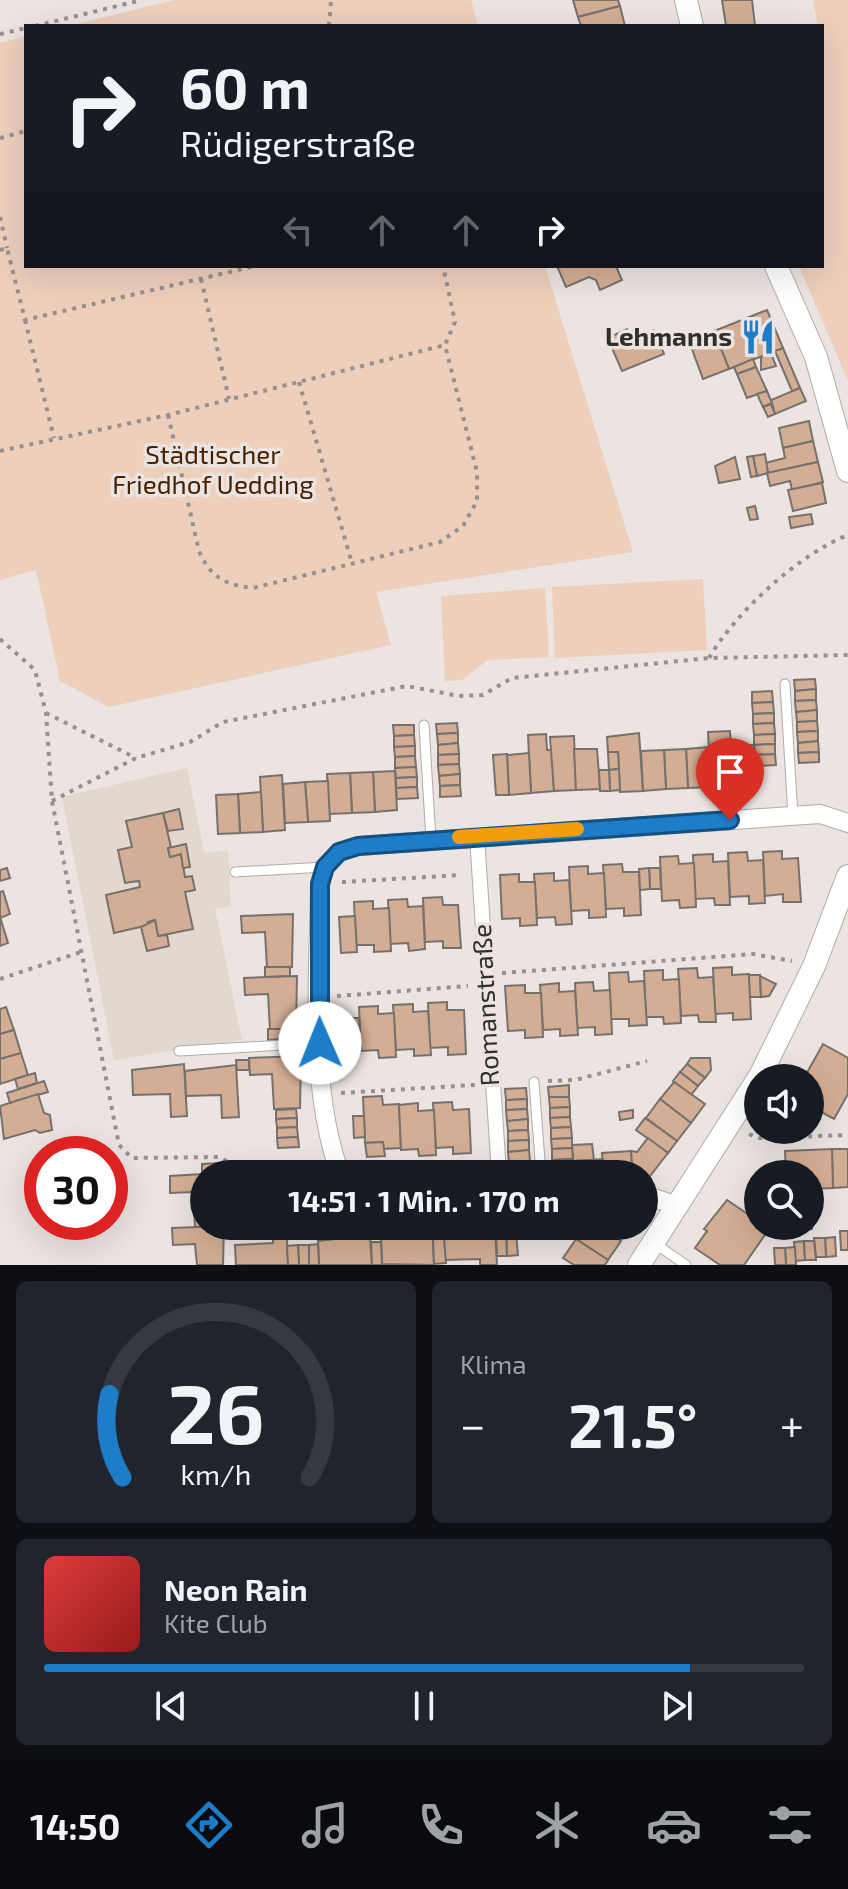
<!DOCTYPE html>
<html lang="de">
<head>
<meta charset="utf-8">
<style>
	:root { --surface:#171b24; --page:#20242c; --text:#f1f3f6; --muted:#9ea1a6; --line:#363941; --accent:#1e7dc9 }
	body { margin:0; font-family:"Exo 2",sans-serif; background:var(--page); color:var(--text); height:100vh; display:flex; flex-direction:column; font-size:30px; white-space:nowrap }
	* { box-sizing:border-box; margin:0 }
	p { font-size:26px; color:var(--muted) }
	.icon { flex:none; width:44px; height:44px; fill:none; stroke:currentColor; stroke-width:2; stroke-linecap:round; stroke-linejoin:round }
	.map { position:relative; height:1265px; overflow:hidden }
	.panel { display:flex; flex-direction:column; gap:16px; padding:16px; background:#0d0f14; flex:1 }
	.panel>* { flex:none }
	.top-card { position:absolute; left:24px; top:24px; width:800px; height:244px; border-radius:0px; box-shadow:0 8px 32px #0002; background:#171b24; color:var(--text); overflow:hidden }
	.controls { position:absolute; left:744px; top:1064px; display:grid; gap:16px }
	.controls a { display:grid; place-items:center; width:80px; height:80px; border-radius:50%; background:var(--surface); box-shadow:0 8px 32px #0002; font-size:40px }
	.speed { position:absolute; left:24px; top:1136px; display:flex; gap:16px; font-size:40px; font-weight:700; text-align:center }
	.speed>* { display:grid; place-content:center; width:104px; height:104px; border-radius:50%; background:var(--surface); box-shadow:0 8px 32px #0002; line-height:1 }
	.speed .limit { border:12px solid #d22; background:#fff; color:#111 }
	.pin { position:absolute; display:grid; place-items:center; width:68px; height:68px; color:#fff; margin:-82px -34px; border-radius:50% 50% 50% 0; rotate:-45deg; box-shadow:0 0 8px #0007 }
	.pin .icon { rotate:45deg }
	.me { position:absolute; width:88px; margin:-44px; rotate:359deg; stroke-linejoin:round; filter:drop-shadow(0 0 6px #0008) }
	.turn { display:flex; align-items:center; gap:28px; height:168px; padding:0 24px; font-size:36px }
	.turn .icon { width:104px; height:104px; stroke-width:2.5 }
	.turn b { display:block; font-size:56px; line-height:68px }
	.lanes { display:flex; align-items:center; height:76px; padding:0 24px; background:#0003; justify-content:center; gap:40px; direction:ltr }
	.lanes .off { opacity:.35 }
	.big { font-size:60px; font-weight:700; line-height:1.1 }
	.panel .widget { flex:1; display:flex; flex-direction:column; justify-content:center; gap:12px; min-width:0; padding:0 28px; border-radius:12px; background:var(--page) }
	.panel .dial { align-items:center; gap:0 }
	.dial svg { height:208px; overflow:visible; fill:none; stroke:var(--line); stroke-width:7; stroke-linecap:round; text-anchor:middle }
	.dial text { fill:var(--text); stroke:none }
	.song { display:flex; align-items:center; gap:24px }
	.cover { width:96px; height:96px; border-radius:12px; background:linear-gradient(135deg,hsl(0 70% 55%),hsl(0 70% 35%)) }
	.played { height:8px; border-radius:4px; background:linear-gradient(90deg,var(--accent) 85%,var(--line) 85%) }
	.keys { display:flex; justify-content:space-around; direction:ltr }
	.heat { display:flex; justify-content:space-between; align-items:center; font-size:44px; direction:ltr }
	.panel .tiles { flex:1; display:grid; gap:16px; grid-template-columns:1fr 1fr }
	.widget:last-child { grid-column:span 2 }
	.trip { position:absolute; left:190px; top:1160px; width:468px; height:80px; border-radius:40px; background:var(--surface); box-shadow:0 8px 32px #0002; font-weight:700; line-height:80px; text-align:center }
	.menu { display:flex; height:128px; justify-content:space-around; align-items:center; background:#090b0e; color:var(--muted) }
	.menu .icon { width:56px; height:56px }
	.menu .active { color:var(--accent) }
	.menu b { font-size:36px; color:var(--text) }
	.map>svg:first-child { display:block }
	.built { fill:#e3d7ce }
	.green { fill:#edcfbb }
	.building { fill:#d4ae94; stroke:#76716d; stroke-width:2 }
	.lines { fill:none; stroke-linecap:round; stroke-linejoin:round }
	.service-casing { stroke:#b2aba7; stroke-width:11 }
	.pedestrian-casing { stroke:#b2aba7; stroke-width:16 }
	.minor-casing { stroke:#b2aba7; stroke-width:20 }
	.tertiary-casing { stroke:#b2aba7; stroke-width:24 }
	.path { stroke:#96918e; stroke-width:4; stroke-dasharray:4 6; stroke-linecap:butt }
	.service { stroke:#fff; stroke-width:9 }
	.pedestrian { stroke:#fff; stroke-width:14 }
	.minor { stroke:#fff; stroke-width:18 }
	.tertiary { stroke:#fff; stroke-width:22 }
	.route-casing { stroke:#145183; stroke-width:20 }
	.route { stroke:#1e7dc9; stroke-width:14 }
	.slow { stroke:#f59e0b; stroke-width:14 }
	.labels { text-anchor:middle; stroke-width:7; stroke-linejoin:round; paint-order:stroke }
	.poi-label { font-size:26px; font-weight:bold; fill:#312e2c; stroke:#ebe4e0; text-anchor:end }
	.park-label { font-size:26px; fill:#462102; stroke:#ebe4e0 }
	.street-label { font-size:26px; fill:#312e2c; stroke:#ebe4e0 }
</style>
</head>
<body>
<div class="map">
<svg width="848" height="1265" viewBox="0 0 848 1265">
	<rect width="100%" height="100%" fill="#ebe4e0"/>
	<polygon class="built" points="187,768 204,852 228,851 231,906 215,909 242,1040 114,1060 62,797"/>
	<g class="green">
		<polygon points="175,0 471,0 478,26 68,26"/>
		<polygon points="813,0 848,0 848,381 799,266 822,266 824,60 822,26 818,26"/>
		<polygon points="26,36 26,266 545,266 633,552 376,592 391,645 109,707 60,681 36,570 0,580 0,43"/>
		<polygon points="703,579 707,650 555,658 552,587"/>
		<polygon points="545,588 549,657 488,660 462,680 445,681 441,596"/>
	</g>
	<g class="building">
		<polygon points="573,0 618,0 620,6 578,17"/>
		<polygon points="722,0 752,0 755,26 726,26"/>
		<polygon points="620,6 625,26 581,26 578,17"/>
		<polygon points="557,266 616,266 622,280 600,290 596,280 589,277 566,287"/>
		<polygon points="767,310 783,348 729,369 714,331"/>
		<polygon points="627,329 631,339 612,348 608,338"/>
		<polygon points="654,330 664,354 622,371 612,348"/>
		<polygon points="714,331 729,369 703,379 689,341"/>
		<polygon points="783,348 800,388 792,391 775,351"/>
		<polygon points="771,353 776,366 761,370 761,357"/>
		<polygon points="753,359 756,367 737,374 734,367"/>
		<polygon points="756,367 767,391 747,398 737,374"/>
		<polygon points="800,388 806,401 775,414 771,400"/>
		<polygon points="767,391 772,403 763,407 757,394"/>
		<polygon points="771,404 775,414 768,417 763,407"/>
		<polygon points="809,421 813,441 783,448 779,428"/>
		<polygon points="813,441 818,462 768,473 765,463 785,458 783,448"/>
		<polygon points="765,454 768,473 757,476 753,456"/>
		<polygon points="753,456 757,476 751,477 747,457"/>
		<polygon points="735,457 740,479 719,483 715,466"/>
		<polygon points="818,462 823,482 792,490 790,481 770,486 767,473"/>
		<polygon points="822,483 826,503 793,511 788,490"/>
		<polygon points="755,506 758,519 750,520 747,508"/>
		<polygon points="811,514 813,524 791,528 789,517"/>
		<polygon points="815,679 816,689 795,691 794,680"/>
		<polygon points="816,689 816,700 795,701 795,691"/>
		<polygon points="772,691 773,702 752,703 752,692"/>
		<polygon points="816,700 817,710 796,712 795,701"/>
		<polygon points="773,702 774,713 753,714 752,703"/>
		<polygon points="817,710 817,721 797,722 796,712"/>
		<polygon points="774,713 774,723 753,724 753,714"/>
		<polygon points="817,721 818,731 797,732 797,722"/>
		<polygon points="457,723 458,733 437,734 436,724"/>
		<polygon points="774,723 775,734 754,735 753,724"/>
		<polygon points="393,725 414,725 414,735 394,736"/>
		<polygon points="730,731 733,785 711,787 708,732"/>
		<polygon points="818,731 818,741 798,743 797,732"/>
		<polygon points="458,733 458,743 438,745 437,734"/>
		<polygon points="639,733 643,791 620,792 618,752 608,752 607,737"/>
		<polygon points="546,734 547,750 552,750 554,791 531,793 528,735"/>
		<polygon points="775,734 775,744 754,745 754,735"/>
		<polygon points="414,735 415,746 394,747 394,736"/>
		<polygon points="574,736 576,790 554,791 550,737"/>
		<polygon points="818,741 819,752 798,753 798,743"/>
		<polygon points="458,743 459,754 438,755 438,745"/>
		<polygon points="775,744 775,754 755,755 754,745"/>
		<polygon points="754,745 756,785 733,785 731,746"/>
		<polygon points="415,746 415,756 395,757 394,747"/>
		<polygon points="709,747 711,787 688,788 686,749"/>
		<polygon points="574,749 597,749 600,789 576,790"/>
		<polygon points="686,749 688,788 666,789 664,750"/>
		<polygon points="664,750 666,789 643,791 641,751"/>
		<polygon points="608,752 618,752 619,769 609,770"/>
		<polygon points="819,752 819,762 799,763 798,753"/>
		<polygon points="529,753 531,793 509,795 507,755"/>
		<polygon points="459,754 459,764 438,765 438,755"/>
		<polygon points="507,754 509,795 496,795 493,755"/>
		<polygon points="775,754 776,765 755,766 755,755"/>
		<polygon points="415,756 416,767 395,768 395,757"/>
		<polygon points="459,764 460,774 439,776 438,765"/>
		<polygon points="416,767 417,777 396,778 395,768"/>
		<polygon points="619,769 620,790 610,791 609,770"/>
		<polygon points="599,770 609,770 610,791 600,791"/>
		<polygon points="395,771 397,810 375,812 373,772"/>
		<polygon points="373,772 375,812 352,813 350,773"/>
		<polygon points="350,773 352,813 329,814 327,774"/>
		<polygon points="460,774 460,785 440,786 439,776"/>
		<polygon points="282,775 285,830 263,832 260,777"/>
		<polygon points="417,777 417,787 396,788 396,778"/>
		<polygon points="328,781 330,821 308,822 305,782"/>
		<polygon points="305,782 308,822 285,823 283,784"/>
		<polygon points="460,785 461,796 440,797 440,786"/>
		<polygon points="417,787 418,798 397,799 396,788"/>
		<polygon points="261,792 263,832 240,833 238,794"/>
		<polygon points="238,794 240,833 218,834 216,795"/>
		<polygon points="179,809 183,829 168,831 163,813"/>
		<polygon points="163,813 171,847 168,848 170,857 181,854 185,877 192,876 195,890 185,892 193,929 158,936 155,920 148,922 149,925 114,933 106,895 140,887 139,881 125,883 118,850 132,847 126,821"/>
		<polygon points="186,844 190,867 183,868 181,854 170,857 168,848"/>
		<polygon points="782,851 782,859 798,858 801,902 783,902 783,894 765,896 763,852"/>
		<polygon points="747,852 748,861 763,860 765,903 749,904 749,896 730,897 728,853"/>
		<polygon points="713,854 713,862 728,861 730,905 715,905 714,898 695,899 693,855"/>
		<polygon points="678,856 679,864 694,863 696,907 680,908 679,900 662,901 660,857"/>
		<polygon points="622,864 623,872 639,872 641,915 624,916 624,908 606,909 603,865"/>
		<polygon points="588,866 588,874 604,873 606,917 589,918 589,910 571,911 569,867"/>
		<polygon points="7,868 10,878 0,881 0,870"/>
		<polygon points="649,868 660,868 661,889 650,889"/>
		<polygon points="649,868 650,889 640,890 639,869"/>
		<polygon points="554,873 554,881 569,880 572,924 556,925 555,917 537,918 534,874"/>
		<polygon points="519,874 519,882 535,882 537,925 520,926 520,918 502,919 500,875"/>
		<polygon points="3,891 10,914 0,918 0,892"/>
		<polygon points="442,897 443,905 458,905 461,948 443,948 443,941 425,942 423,898"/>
		<polygon points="407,899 408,907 423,906 425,949 409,951 408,943 390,944 388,900"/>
		<polygon points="373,901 373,909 389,908 391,951 374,952 374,945 356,945 354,902"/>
		<polygon points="293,914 292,967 267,968 265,932 242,933 241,916"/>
		<polygon points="355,916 357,952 341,953 339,917"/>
		<polygon points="0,917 8,943 0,946"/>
		<polygon points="155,920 158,936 167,935 169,946 147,951 141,927"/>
		<polygon points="265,967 290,967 290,976 265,977"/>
		<polygon points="732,967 732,975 749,974 751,1019 733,1020 733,1013 715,1014 713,968"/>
		<polygon points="697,968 698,978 713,977 716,1022 699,1022 698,1015 681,1016 678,969"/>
		<polygon points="663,970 663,980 679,979 681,1023 664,1024 663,1017 646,1017 644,971"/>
		<polygon points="628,972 629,982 644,981 647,1025 629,1026 629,1019 611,1019 609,973"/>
		<polygon points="749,975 760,975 761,997 750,997"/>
		<polygon points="297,976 296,1029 270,1030 268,994 245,995 244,978"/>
		<polygon points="760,976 776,984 769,996 761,997"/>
		<polygon points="593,982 594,991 610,990 612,1034 595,1035 595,1027 577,1028 575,983"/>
		<polygon points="559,983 559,992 575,991 578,1035 560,1036 560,1029 543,1030 540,985"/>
		<polygon points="525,985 525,993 541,993 543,1037 525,1038 525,1030 508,1031 505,986"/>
		<polygon points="447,1002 447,1010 464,1010 466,1054 448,1055 448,1047 430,1048 428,1003"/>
		<polygon points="413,1004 413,1012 428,1011 431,1055 414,1056 414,1049 396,1050 393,1005"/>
		<polygon points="378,1006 378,1014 394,1013 396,1057 379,1058 378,1050 361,1051 359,1007"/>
		<polygon points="6,1007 14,1030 0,1034 0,1009"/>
		<polygon points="348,1018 359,1018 360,1039 349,1040"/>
		<polygon points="268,1029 292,1029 293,1038 268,1040"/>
		<polygon points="14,1030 21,1053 0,1059 0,1034"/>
		<polygon points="823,1044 848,1058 848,1094 834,1119 810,1106 810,1078 804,1078"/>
		<polygon points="21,1053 28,1075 0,1084 0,1059"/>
		<polygon points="301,1056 300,1108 274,1109 272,1074 250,1075 249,1058"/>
		<polygon points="691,1058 710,1058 711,1070 705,1078 687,1064"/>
		<polygon points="236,1060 249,1060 249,1070 237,1070"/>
		<polygon points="184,1064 187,1116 171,1117 170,1094 133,1095 132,1070"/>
		<polygon points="687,1064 705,1078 698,1086 680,1072"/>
		<polygon points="236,1065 239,1117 222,1118 221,1095 186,1096 185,1071"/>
		<polygon points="680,1072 698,1086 691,1095 673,1081"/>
		<polygon points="35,1073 37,1083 18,1089 15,1079"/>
		<polygon points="44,1081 48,1092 10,1103 7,1093"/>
		<polygon points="674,1082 705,1104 691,1123 660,1099"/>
		<polygon points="569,1085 569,1097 549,1097 548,1087"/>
		<polygon points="526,1088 527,1099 506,1100 505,1089"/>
		<polygon points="38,1094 44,1113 50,1115 52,1130 40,1133 35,1130 4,1139 0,1106"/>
		<polygon points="382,1096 383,1105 399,1104 401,1148 383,1149 383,1142 365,1143 363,1097"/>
		<polygon points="549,1097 569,1097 570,1107 550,1108"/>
		<polygon points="527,1099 527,1109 506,1110 506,1100"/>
		<polygon points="660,1099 691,1123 677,1141 646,1118"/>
		<polygon points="452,1102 453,1110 469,1109 471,1153 453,1154 453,1147 436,1148 433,1103"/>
		<polygon points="418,1103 418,1111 434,1110 436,1155 419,1156 418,1149 401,1150 399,1105"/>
		<polygon points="570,1107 570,1117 550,1118 550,1108"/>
		<polygon points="296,1109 297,1118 276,1119 276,1110"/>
		<polygon points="527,1109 528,1119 507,1121 506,1110"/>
		<polygon points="633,1110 633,1118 620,1120 619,1112"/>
		<polygon points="353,1116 364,1116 365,1137 354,1138"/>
		<polygon points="570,1117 571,1127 551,1128 550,1118"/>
		<polygon points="297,1118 297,1127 277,1128 276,1119"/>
		<polygon points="645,1118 677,1141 668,1153 636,1130"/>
		<polygon points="528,1119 528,1130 508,1131 507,1121"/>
		<polygon points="297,1127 298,1137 277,1138 277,1128"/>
		<polygon points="571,1127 572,1138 551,1139 551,1128"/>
		<polygon points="528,1130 529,1140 508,1141 508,1131"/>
		<polygon points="298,1137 299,1147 278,1148 277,1138"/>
		<polygon points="572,1138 572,1148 552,1149 551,1139"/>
		<polygon points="648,1138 668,1153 650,1176 632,1174 631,1151 637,1152"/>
		<polygon points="529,1140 529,1150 508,1152 508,1141"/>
		<polygon points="383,1142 385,1156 367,1157 365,1143"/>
		<polygon points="592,1144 594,1160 573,1161 572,1145"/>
		<polygon points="572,1148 573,1159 552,1160 552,1149"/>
		<polygon points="832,1149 848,1149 848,1187 833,1188"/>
		<polygon points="832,1149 833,1188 810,1189 810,1174 786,1174 785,1151"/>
		<polygon points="529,1150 530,1161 509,1162 508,1152"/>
		<polygon points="631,1151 632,1174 603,1174 602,1153"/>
		<polygon points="573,1159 573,1170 553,1171 552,1160"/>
		<polygon points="603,1159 603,1174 575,1174 574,1161"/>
		<polygon points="222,1163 222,1173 202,1174 202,1164"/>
		<polygon points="202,1174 204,1226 208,1226 195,1227 193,1192 170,1193 170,1176"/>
		<polygon points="811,1189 812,1229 792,1230 792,1226 810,1226"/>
		<polygon points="727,1200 758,1221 758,1226 769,1229 744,1265 720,1265 695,1248 707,1231 704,1229"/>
		<polygon points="224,1226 223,1265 197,1265 195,1244 173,1245 172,1228"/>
		<polygon points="584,1226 596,1226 621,1241 608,1260 576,1239"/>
		<polygon points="481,1229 495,1229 497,1265 480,1265 480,1259 445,1260 443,1235 481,1233"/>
		<polygon points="840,1231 848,1231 848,1250 841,1250"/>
		<polygon points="433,1232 434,1265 382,1264 381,1238"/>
		<polygon points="516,1233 518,1255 507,1256 506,1234"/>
		<polygon points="506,1234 507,1256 497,1256 496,1235"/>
		<polygon points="370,1235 372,1265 319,1265 318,1241"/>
		<polygon points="835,1237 836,1256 826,1257 825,1238"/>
		<polygon points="444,1238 446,1263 434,1264 433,1239"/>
		<polygon points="814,1238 825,1238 826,1257 816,1257"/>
		<polygon points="273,1239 287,1239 288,1265 236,1265 235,1245 273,1243"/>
		<polygon points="576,1239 608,1260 605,1265 574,1265 563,1258"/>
		<polygon points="804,1241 805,1260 795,1261 794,1242"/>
		<polygon points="804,1241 814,1241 816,1260 805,1260"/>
		<polygon points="371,1242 381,1242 382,1265 372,1265"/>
		<polygon points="318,1244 319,1265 309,1265 309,1245"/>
		<polygon points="298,1245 309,1245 309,1265 299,1265"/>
		<polygon points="298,1245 299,1265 288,1265 287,1246"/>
		<polygon points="795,1247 796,1265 786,1265 785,1248"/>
		<polygon points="774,1248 785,1248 786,1265 775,1265"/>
	</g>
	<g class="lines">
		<g class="service-casing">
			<g id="service">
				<polyline points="785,684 793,816"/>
				<polyline points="424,725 431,840"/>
				<polyline points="235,872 325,867"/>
				<polyline points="179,1051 320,1043"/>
				<polyline points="534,1082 541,1174"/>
				<polyline points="654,1243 686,1265"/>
			</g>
		</g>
		<g class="pedestrian-casing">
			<polyline id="pedestrian" points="477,836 499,1174"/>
		</g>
		<g class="minor-casing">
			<g id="minor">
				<path d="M340 1174C308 1084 319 978 320 884L325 867 339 852 358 846 820 814 848 823"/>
				<polyline points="644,1195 679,1206"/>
			</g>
		</g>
		<g class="tertiary-casing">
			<g id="tertiary">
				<polyline points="686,0 692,26"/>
				<polyline points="776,266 816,357 848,471"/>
				<polyline points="759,1078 814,966 848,876"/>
				<polyline points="639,1265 758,1079"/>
			</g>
		</g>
		<g class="path">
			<polyline points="35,26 142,0"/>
			<polyline points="329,26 331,0"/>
			<polyline points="0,34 26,28"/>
			<polyline points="0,138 26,131"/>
			<polyline points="0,217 7,248"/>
			<polyline points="0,250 7,248 25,320 255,266"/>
			<polyline points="201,279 229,399"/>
			<polyline points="25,320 54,438"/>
			<polyline points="299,382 352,563"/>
			<path d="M168 415 199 551C210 577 225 585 253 588L440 542 463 526 477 501V472L445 345 455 322 443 266"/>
			<polyline points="0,451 168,415 445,345"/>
			<polyline points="0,639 35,670 46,713 52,801 119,1145 132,1158 218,1157 235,1165 318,1163"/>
			<path d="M709 658C735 613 799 554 848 535"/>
			<polyline points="46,713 136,758"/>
			<polyline points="52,801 136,758 190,742 223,722 407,686 459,696 483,695 512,678 709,658 848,655"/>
			<polyline points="342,882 461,875"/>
			<polyline points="502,973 753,954 792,961"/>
			<polyline points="0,979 81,952"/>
			<polyline points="337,996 468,986"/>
			<polyline points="548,1081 575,1080 647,1061"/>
			<polyline points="341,1093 475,1085"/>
			<polyline points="749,1134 759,1138 848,1135"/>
			<polyline points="235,1165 236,1174"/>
			<polyline points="241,1226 253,1226"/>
		</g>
		<use href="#service" class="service"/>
		<use href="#pedestrian" class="pedestrian"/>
		<use href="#minor" class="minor"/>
		<use href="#tertiary" class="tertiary"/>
	</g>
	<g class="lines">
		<g class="route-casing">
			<polyline id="route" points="320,1043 320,884 325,867 339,852 358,846 730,820"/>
		</g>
		<use href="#route" class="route"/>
		<polyline class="slow" points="459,837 577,829"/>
	</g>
	<defs>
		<g id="restaurant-bare" transform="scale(2.76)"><path d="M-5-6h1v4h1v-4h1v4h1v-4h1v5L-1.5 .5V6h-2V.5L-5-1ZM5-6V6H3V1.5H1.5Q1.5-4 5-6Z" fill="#1e7dc9" stroke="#ebe4e0" stroke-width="2.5" paint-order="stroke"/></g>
	</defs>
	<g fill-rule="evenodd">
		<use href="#restaurant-bare" x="758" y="337"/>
	</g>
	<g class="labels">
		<g class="poi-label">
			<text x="732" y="346">Lehmanns</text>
		</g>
		<g class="park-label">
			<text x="213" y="464">Städtischer<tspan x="213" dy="30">Friedhof Uedding</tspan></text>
		</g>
		<g class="street-label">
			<text transform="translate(486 1005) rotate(-93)" y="9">Romanstraße</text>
		</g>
	</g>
</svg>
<div class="controls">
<a><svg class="icon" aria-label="sound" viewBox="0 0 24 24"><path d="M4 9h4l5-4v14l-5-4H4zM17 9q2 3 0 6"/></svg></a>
<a><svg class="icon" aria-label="search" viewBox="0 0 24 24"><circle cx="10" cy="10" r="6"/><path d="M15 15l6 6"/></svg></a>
</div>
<div class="speed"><div class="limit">30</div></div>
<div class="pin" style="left:730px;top:820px;background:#d93025"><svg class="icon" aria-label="arrive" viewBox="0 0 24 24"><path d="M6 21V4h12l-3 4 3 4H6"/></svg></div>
<svg class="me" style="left:320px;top:1043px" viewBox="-20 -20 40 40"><circle r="19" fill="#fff"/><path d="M0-13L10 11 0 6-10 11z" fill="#1e7dc9"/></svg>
<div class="trip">14:51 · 1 Min. · 170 m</div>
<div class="top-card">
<div class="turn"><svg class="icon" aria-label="right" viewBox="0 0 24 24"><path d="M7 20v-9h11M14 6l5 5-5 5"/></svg><div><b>60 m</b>Rüdigerstraße</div></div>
<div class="lanes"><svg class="icon off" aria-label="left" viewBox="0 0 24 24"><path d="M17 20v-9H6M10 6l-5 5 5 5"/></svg><svg class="icon off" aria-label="ahead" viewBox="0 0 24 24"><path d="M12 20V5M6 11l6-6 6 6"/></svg><svg class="icon off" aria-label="ahead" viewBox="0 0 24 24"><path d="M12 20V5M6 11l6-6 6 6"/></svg><svg class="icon" aria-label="right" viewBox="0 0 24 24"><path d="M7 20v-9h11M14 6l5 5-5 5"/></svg></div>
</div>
</div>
<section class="panel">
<div class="tiles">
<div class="widget dial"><svg viewBox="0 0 100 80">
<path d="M14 69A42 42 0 1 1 86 69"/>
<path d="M14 69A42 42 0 0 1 9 37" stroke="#1e7dc9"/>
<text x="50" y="56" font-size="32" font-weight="700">26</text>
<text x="50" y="72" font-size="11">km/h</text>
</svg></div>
<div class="widget"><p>Klima</p>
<div class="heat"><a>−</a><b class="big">21.5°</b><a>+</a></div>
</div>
<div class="widget">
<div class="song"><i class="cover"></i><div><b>Neon Rain</b><p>Kite Club</p></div></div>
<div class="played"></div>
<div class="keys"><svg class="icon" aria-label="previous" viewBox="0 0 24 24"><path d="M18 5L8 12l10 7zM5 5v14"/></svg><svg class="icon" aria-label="pause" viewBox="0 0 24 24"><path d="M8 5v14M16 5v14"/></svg><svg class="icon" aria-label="next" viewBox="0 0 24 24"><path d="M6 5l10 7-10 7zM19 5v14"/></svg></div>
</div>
</div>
</section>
<nav class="menu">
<b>14:50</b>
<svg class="icon active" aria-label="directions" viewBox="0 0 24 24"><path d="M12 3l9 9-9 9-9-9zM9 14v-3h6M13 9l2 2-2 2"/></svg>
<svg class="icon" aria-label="music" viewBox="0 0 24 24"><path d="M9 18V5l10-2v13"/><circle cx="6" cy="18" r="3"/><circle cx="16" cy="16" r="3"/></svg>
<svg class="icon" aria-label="phone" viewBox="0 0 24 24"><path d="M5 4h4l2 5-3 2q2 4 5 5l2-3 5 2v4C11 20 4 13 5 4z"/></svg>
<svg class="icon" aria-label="climate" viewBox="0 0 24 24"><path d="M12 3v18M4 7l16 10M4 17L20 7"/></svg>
<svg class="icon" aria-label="car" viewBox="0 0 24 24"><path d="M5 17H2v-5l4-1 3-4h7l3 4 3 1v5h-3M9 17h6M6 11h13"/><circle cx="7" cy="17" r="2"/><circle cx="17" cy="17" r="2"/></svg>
<svg class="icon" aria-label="filters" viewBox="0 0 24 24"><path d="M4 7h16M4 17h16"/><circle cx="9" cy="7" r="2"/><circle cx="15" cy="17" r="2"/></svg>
</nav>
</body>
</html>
